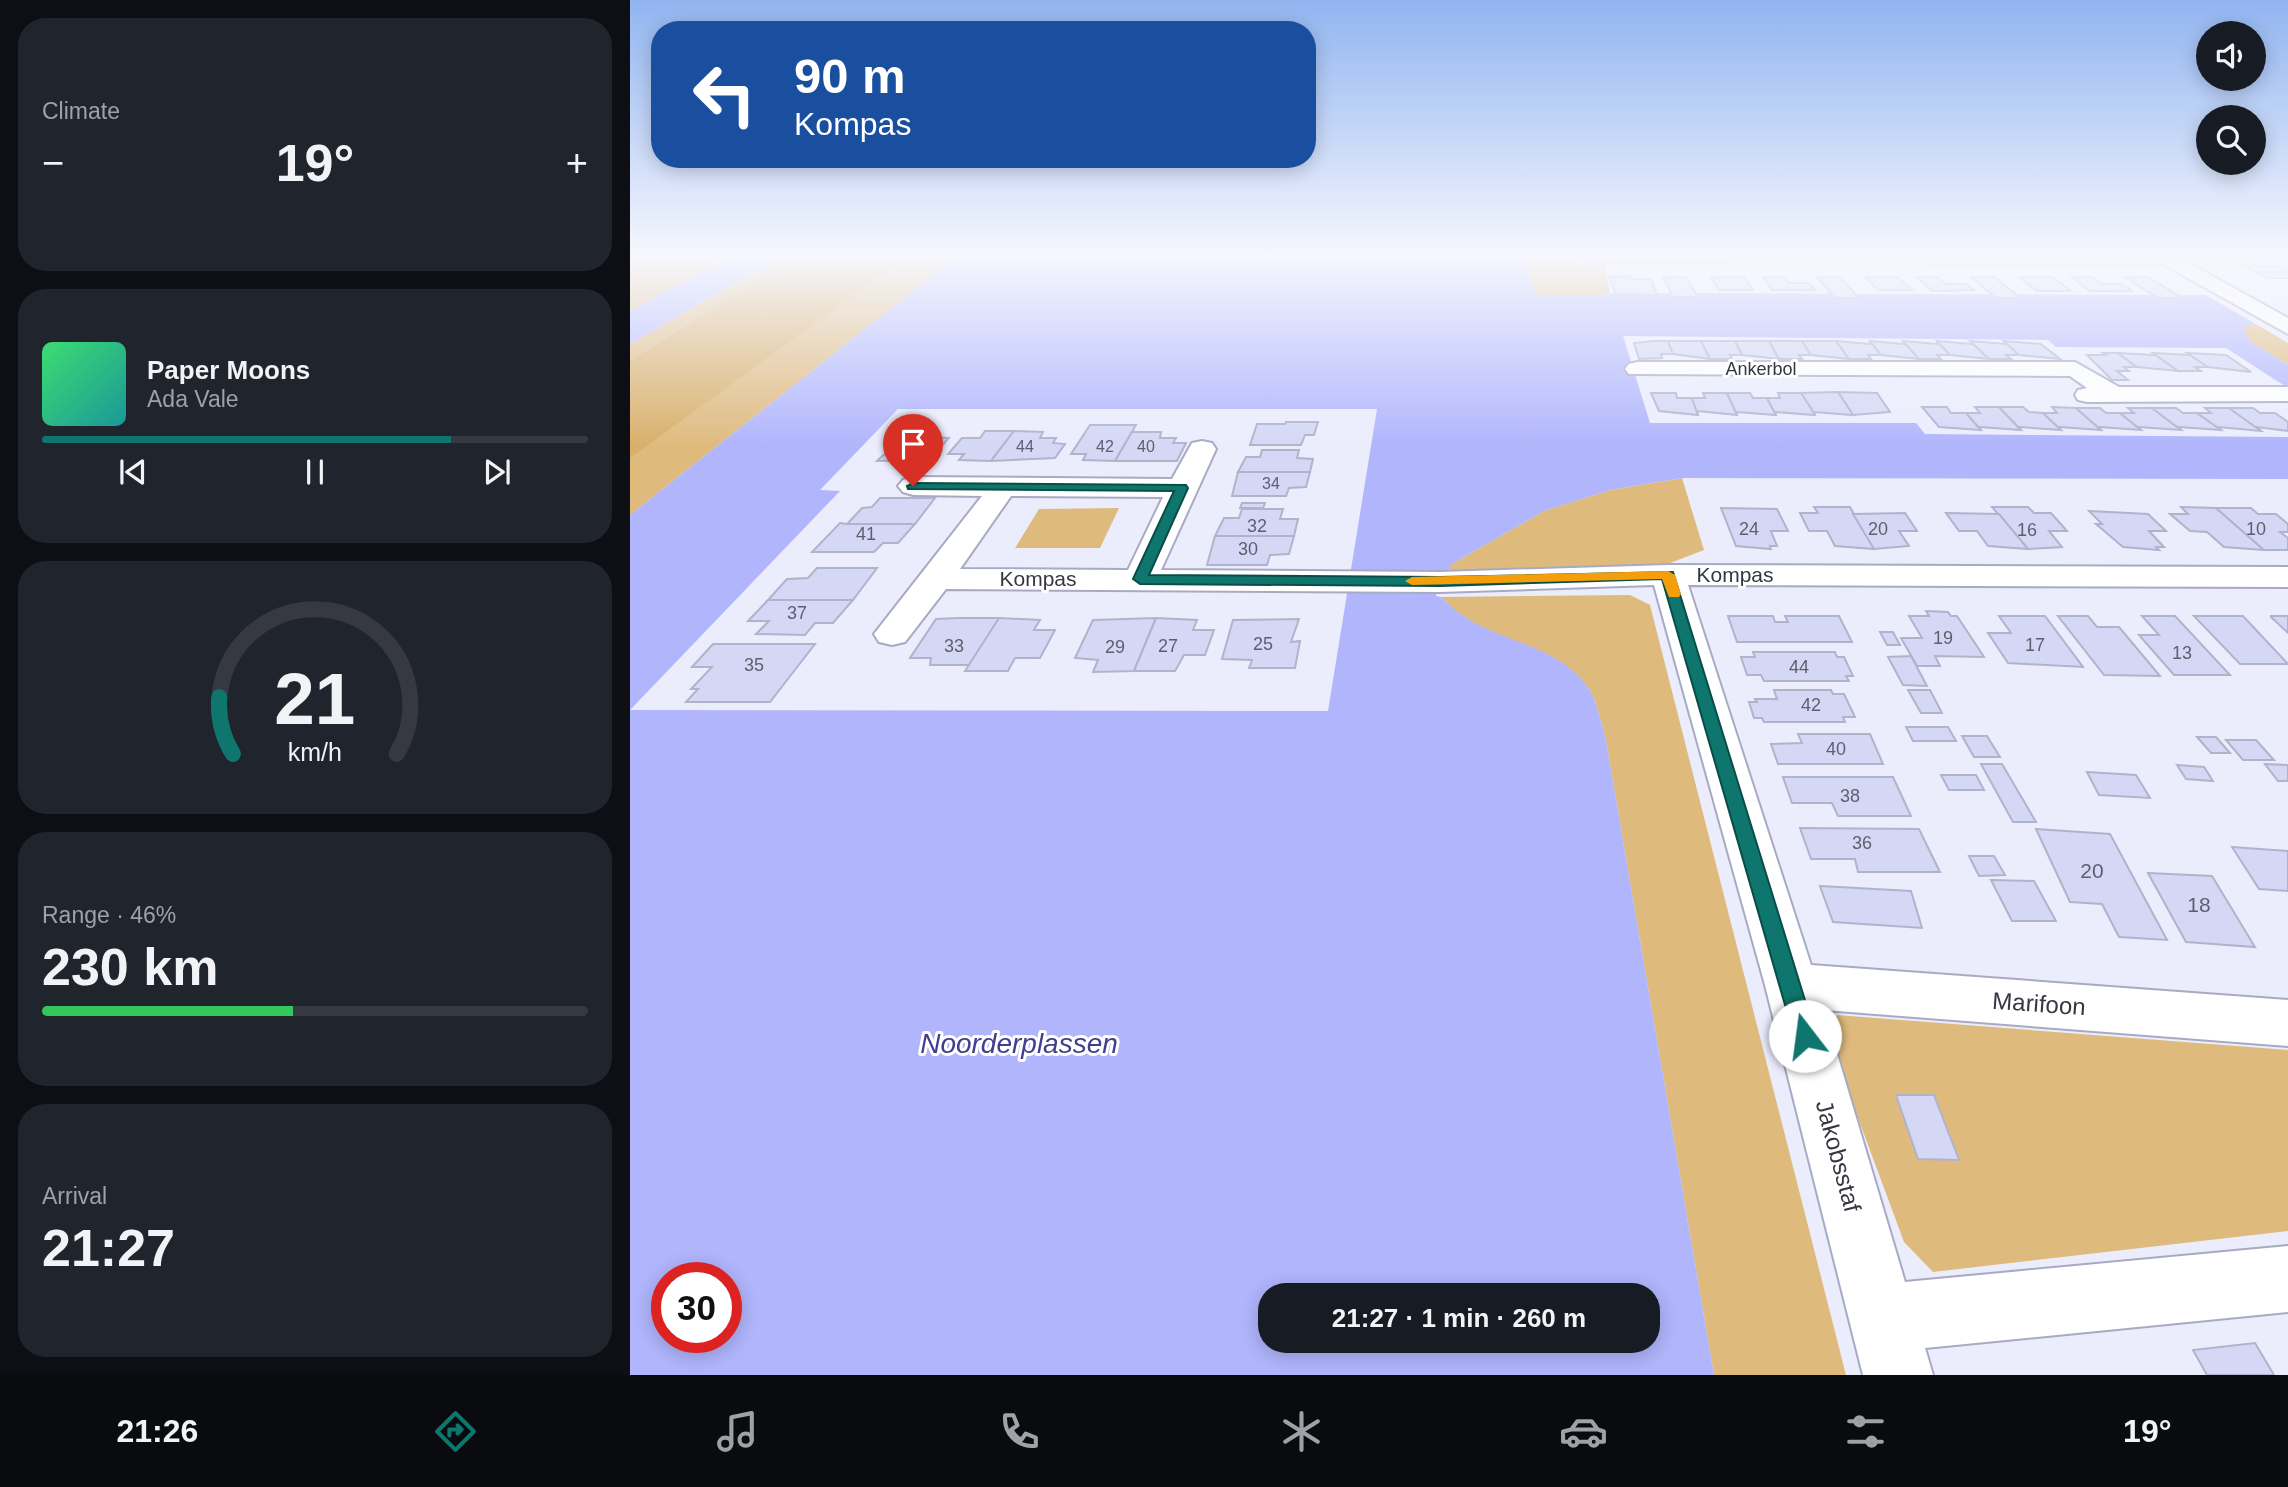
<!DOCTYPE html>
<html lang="en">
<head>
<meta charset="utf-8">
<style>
	:root { --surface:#171b24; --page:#20242c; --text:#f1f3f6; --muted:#9ea1a6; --line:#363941; --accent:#0f766e }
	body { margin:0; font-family:Arial,sans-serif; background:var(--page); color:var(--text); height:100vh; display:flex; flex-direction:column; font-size:26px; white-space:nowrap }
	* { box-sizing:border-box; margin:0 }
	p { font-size:23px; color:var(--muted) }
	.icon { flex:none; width:38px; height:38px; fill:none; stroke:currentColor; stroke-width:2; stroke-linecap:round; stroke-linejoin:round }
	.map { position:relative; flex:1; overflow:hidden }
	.sheet { display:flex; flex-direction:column; gap:18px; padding:18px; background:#0d0f14; width:630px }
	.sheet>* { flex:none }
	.top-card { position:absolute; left:21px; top:21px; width:665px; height:147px; border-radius:28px; box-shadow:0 4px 18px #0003; background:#1a4fa0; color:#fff; overflow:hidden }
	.controls { position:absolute; left:1566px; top:21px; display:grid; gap:14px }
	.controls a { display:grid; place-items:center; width:70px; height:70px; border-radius:50%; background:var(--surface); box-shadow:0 4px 18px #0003; font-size:35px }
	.speed { position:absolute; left:21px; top:1262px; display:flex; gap:14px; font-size:35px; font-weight:700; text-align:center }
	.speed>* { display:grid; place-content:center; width:91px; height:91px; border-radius:50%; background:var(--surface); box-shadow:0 4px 18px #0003; line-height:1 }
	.speed .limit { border:10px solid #d22; background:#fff; color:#111 }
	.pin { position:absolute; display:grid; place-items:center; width:60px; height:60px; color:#fff; margin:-72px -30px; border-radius:50% 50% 50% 0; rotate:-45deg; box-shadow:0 0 7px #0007 }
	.pin .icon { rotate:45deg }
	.me { position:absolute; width:77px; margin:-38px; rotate:345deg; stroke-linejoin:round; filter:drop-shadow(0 0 5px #0008) }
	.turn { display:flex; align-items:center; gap:24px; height:147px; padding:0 28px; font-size:32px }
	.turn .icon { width:91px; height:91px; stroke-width:2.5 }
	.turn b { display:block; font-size:49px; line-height:60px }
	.big { font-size:52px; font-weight:700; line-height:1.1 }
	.sheet .widget { flex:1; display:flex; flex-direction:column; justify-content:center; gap:10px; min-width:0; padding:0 24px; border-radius:28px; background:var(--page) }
	.sheet .dial { align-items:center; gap:0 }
	.dial svg { height:182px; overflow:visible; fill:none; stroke:var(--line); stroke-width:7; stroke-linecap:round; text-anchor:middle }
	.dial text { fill:var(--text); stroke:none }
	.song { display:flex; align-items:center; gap:21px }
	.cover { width:84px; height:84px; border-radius:10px; background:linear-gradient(135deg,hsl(140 70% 55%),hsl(180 70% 35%)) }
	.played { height:7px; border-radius:4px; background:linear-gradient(90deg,var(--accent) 75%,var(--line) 75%) }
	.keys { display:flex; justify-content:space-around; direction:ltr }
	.heat { display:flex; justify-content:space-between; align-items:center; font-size:38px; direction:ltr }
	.charge { height:10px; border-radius:5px; background:linear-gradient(90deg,#34c759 46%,var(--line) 0) }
	.trip { position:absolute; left:628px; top:1283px; width:402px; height:70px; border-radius:28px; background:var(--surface); box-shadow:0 4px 18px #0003; font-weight:700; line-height:70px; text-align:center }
	.tab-bar { display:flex; height:112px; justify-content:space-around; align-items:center; background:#090b0e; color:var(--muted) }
	.tab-bar .icon { width:49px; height:49px }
	.tab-bar .selected { color:var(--accent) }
	.tab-bar b { font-size:32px; color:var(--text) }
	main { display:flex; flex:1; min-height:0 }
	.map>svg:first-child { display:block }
	.green { fill:#dfba7d }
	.forest { fill:#d9af69 }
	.water { fill:#b0b5fc; fill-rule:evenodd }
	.building { fill:#d4d8f5; stroke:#b1b3cc; stroke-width:2 }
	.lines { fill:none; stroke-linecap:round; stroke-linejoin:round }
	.minor-casing { stroke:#a8aac3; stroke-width:4 }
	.minor { fill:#fff; fill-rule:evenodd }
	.route { fill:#0f766e; stroke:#0a4d48; stroke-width:2 }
	.slow { fill:#f59e0b }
	.labels { text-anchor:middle; stroke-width:6; stroke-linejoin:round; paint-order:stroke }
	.far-number-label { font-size:16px; fill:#5e5f6e }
	.far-street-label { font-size:18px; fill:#363741; stroke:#fff }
	.number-label { font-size:18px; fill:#5e5f6e }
	.street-label { font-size:21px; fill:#363741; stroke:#fff }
	.near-number-label { font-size:21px; fill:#5e5f6e }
	.near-street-label { font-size:24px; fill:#363741; stroke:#fff }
	.near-water-label { font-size:28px; font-style:italic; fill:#413e90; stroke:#fff }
</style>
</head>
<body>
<main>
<section class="sheet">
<div class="widget"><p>Climate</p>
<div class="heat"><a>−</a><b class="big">19°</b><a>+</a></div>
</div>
<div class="widget">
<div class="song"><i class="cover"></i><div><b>Paper Moons</b><p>Ada Vale</p></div></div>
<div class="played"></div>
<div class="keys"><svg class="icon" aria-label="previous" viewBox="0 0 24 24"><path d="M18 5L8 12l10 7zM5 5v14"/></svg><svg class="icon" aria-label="pause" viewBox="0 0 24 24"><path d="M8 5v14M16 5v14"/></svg><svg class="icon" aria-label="next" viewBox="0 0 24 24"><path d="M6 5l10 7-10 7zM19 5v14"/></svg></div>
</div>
<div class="widget dial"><svg viewBox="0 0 100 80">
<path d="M14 69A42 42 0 1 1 86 69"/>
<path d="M14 69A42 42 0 0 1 8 44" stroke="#0f766e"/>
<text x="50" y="56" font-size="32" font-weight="700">21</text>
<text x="50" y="72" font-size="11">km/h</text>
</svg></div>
<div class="widget"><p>Range · 46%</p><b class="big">230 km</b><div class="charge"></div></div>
<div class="widget"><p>Arrival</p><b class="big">21:27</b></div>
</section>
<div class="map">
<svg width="1658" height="1375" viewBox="0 0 1658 1375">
	<rect width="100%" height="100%" fill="#ebedfd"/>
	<g class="green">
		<polygon points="0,256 102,256 0,311"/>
		<polygon points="151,256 327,256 0,515 0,344"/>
		<polygon points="896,256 942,256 955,260 974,261 980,293 970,296 911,296 904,292"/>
		<polygon points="1624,323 1658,343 1658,365 1621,342 1612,329"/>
		<polygon points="1052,478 1074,550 1035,565 817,572 822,564 914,511 980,490"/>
		<polygon points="489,508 470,548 385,548 409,509"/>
		<path d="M1000 595 1020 605 1216 1375H1084L975 735C970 721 967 701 959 689 923 637 855 646 811 597Z"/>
		<polygon points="1207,1015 1658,1050 1658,1231 1303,1272 1274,1242 1201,1045"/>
	</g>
	<polygon class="forest" points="168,256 277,256 0,458 0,361"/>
	<g class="water">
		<polygon points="102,256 151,256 0,344 0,311"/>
		<path d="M327 256H896L904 292 912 296H970L980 293 1576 295 1624 323 1613 329 1621 342 1658 365V388L1596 348 1426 347 1418 340 993 336 1020 423H1286L1295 434 1658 437V479L1052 478 980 490 914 511 822 564 817 572H807L806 596 811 597C855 645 924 637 959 689 967 701 970 721 975 735L1084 1375H0V515ZM268 409H747L698 711 0 710 210 491 190 490ZM37 1278H96V1337H37ZM640 1295H1018V1340H640Z"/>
	</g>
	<g class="building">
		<polygon points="1594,256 1627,256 1635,260 1602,260"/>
		<polygon points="1602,260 1635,260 1647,266 1614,266"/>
		<polygon points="1614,266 1647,266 1658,272 1625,272"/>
		<polygon points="1625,272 1658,272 1658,278 1637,278"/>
		<polygon points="1000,276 1001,279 1021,279 1027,295 986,294 979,277"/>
		<polygon points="1033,277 1056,277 1068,297 1043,297"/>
		<polygon points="1081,277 1114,277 1123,290 1089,290"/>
		<polygon points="1133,277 1154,277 1159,283 1179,283 1185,290 1142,290"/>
		<polygon points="1187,277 1210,277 1229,298 1205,298"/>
		<polygon points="1235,277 1268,277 1282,290 1248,290"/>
		<polygon points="1287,277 1308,277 1316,284 1336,284 1344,290 1302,291"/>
		<polygon points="1341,277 1364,277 1391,298 1366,298"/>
		<polygon points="1389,277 1422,277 1441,291 1407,291"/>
		<polygon points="1441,277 1462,277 1472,284 1492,284 1502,291 1460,291"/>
		<polygon points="1495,277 1518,277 1552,298 1528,298"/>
		<polygon points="1023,341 1038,341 1043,354 1031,354 1032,358 1009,359 1004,343"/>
		<polygon points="1038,341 1071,341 1080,359 1043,354"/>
		<polygon points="1071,341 1105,341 1112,355 1100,355 1102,359 1080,359"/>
		<polygon points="1105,341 1139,341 1149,359 1112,355"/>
		<polygon points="1139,341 1172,341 1181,355 1169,355 1172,359 1149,359"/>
		<polygon points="1172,341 1206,341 1219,359 1181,355"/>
		<polygon points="1206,341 1241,344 1240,341 1251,355 1238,355 1241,359 1219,359"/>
		<polygon points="1240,341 1274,344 1273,341 1289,359 1251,355"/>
		<polygon points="1273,341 1308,344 1307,341 1320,355 1307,355 1311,359 1289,359"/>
		<polygon points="1307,341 1342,344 1340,341 1359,359 1320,355"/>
		<polygon points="1340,341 1376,344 1374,341 1389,355 1376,355 1381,359 1359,359"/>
		<polygon points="1374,341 1411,344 1430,359 1389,355"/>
		<polygon points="1473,353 1488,353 1507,367 1494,367 1499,371 1487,371 1498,380 1482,380 1457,355 1476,355"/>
		<polygon points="1488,353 1525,355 1523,353 1548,371 1507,367"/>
		<polygon points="1523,353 1560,355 1557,353 1578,367 1565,367 1571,371 1548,371"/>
		<polygon points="1557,353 1596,355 1621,372 1578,367"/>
		<polygon points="1208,392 1247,393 1260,412 1223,415"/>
		<polygon points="1208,392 1223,415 1184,412 1185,415 1171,393"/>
		<polygon points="1021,393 1046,393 1047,398 1062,398 1068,415 1029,411"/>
		<polygon points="1073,393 1097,393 1107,415 1068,411 1068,415 1062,398 1075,398"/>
		<polygon points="1097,393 1120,393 1123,398 1137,398 1146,415 1107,412 1107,415"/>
		<polygon points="1148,393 1171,393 1185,415 1145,412 1146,415 1137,398 1150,398"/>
		<polygon points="1292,407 1317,407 1321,413 1336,413 1351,430 1309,427"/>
		<polygon points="1345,407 1369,407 1391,430 1349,427 1351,430 1336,413 1350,413"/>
		<polygon points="1369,407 1393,407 1399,412 1413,413 1431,430 1389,427 1391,430"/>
		<polygon points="1422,407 1446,408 1471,430 1429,427 1431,430 1413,413 1427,413"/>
		<polygon points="1446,408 1470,408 1476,413 1490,413 1511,430 1469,427 1471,430"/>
		<polygon points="1498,408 1522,408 1551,430 1508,427 1511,430 1490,413 1504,413"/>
		<polygon points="1522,408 1546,408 1553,413 1567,413 1591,430 1548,427 1551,430"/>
		<polygon points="1575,408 1599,408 1631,431 1588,427 1591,430 1567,413 1581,413"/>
		<polygon points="1599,408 1623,408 1630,413 1645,413 1658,422 1658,431 1627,427 1631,431"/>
		<polygon points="656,422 688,422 684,435 675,435 671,445 620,445 627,424 655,424"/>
		<polygon points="460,425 506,425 485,461 453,460 456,454 441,454"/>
		<polygon points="355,431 384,431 361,461 329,460 334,454 318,454 332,438 350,438"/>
		<polygon points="384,431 413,432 410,438 426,438 423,443 435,444 425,458 361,461"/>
		<polygon points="502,432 531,432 530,438 546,438 543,443 556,443 547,461 485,461"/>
		<polygon points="270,433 302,433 298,437 319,438 299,460 247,461 262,447 256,447"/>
		<polygon points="632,450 669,450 667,458 683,459 680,472 608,472 616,457 630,457"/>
		<polygon points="608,472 680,472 676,487 659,488 656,496 602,496"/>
		<polygon points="250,498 305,498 285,524 217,524 232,508 242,507"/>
		<polygon points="612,503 635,503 633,508 610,508"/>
		<polygon points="1184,507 1220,507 1244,549 1205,546 1197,531 1179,531 1170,513 1188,513"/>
		<polygon points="1362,507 1398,507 1404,513 1421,513 1437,531 1419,531 1432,547 1398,549"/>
		<polygon points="1551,507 1586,508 1634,550 1594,547 1577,532 1560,531 1540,514 1558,514"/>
		<polygon points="1091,508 1147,509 1158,531 1141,531 1147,546 1140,546 1141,549 1106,546"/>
		<polygon points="1586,508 1621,508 1628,514 1646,514 1658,524 1658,532 1650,532 1658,538 1658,550 1634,550"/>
		<polygon points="612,509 653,509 650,519 668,519 664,536 585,536 594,518 609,518"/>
		<polygon points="1459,511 1518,514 1536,531 1519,531 1534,547 1526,547 1529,550 1493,547 1466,524 1472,524"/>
		<polygon points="1275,513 1287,531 1269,531 1279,546 1244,549 1223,514"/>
		<polygon points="1316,513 1369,514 1398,549 1358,546 1347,531 1329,531"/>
		<polygon points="210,523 217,524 285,524 268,543 253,543 244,552 182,552"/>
		<polygon points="585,536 664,536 659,554 640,555 637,565 577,565"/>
		<polygon points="187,568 247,568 223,600 138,600 157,579 178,578"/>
		<polygon points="138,600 223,600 203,623 185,623 175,635 126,634 139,621 118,621"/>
		<polygon points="1296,611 1318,612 1321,616 1327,616 1354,657 1305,656 1310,666 1287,666 1271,638 1292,638 1279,616 1299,616"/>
		<polygon points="1098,616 1143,616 1145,622 1158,622 1155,616 1209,616 1222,642 1107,642"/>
		<polygon points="1369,616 1415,616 1453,667 1378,663 1358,633 1381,633"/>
		<polygon points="1428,616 1458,616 1467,627 1489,627 1530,676 1474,675"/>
		<polygon points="1512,616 1545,616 1600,675 1544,675 1509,635 1529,635"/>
		<polygon points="1564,616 1613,616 1658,664 1610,664"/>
		<polygon points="1641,616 1658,616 1658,633 1641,617"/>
		<polygon points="328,618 369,618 341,665 300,665 301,658 280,658 306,619"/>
		<polygon points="369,618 410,620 404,630 425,630 410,658 385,658 378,671 335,671"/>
		<polygon points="526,618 504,671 463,672 468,660 445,658 463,620"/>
		<polygon points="526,618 567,620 563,630 584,630 575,655 554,655 545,671 504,671"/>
		<polygon points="669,619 661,642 670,641 665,668 619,668 622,660 592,659 603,620"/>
		<polygon points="1250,632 1263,632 1270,645 1257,645"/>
		<polygon points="83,644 185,644 140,702 56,702 68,689 61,689 82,667 62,667"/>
		<polygon points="1123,652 1205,652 1207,657 1214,657 1223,676 1216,676 1219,681 1134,681 1131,675 1117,675 1111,657 1125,657"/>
		<polygon points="1281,656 1297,686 1273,685 1258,657"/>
		<polygon points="1144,690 1201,690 1203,694 1214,694 1225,717 1213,717 1215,722 1134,722 1132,718 1124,718 1119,702 1127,702 1125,699 1147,699"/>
		<polygon points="1278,690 1300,690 1312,713 1291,713"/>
		<polygon points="1276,727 1318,727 1326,741 1283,741"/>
		<polygon points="1168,734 1240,734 1253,764 1148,764 1141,744 1172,743"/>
		<polygon points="1332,736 1357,736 1370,757 1344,757"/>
		<polygon points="1567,737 1586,737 1600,753 1581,753"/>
		<polygon points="1596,740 1626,740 1644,760 1613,760"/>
		<polygon points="1351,764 1372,764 1406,822 1383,822"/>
		<polygon points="1635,764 1658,765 1658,781 1648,781"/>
		<polygon points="1547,765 1574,767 1583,781 1556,779"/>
		<polygon points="1457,772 1506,775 1520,798 1469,795"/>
		<polygon points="1311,775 1346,775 1354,790 1319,790"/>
		<polygon points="1153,777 1263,777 1281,816 1208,816 1202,803 1162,803"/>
		<polygon points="1170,828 1289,829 1310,872 1228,872 1225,859 1181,859"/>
		<polygon points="1406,829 1480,834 1537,940 1489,937 1472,904 1440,902"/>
		<polygon points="1602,847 1658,851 1658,891 1629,889"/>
		<polygon points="1339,856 1364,856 1375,875 1349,876"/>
		<polygon points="1518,873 1582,876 1625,947 1556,942"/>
		<polygon points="1361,880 1404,881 1426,921 1382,921"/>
		<polygon points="1190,886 1281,891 1292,928 1203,922"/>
		<polygon points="1266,1095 1304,1095 1329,1160 1288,1159"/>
		<polygon points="1625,1343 1644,1375 1577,1375 1563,1350"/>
	</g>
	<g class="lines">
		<g class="minor-casing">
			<g id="minor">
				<polygon points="952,256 1546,256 1658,318 1658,334 1533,264 961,262"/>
				<polygon points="1007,362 1445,362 1489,387 1658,387 1658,401 1457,402 1448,400 1445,395 1448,390 1457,388 1440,376 999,374 995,369 999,364"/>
				<path d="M572 441 582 443 586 449 531 570 810 572 1038 565 1658 567V587L1058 585 1181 965 1658 1000V1046L1194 1010 1275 1282 1658 1246V1312L1295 1348 1303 1375H1233L1135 985 1024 585 810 592 316 589 275 642 262 645 249 642 244 634 352 496 283 495 273 492 268 486 273 480 283 477 542 479 562 443ZM381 496 533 497 498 570 330 569Z"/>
			</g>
		</g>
		<use href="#minor" class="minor"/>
	</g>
	<linearGradient id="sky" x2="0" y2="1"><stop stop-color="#91b4f0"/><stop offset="0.57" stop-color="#f6f7fe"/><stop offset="1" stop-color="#f6f7fe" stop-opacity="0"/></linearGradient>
	<rect width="1658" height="448" fill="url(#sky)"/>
	<polygon class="route" points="283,483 556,485 558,488 519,575 810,577 1043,572 1186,1036 1183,1043 1175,1046 1167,1043 1164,1036 1032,579 810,586 510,584 503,579 544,491 278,489 277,486"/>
	<polygon class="slow" points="1038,571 1045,575 1051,594 1049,597 1039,597 1032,579 782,585 775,581 782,577"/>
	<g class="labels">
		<g class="far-number-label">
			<text x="395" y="452">44</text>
			<text x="475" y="452">42</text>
			<text x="516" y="452">40</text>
			<text x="641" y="489">34</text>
		</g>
		<g class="far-street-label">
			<text x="1131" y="375">Ankerbol</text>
		</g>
		<g class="number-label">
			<text x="627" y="532">32</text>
			<text x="1119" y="535">24</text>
			<text x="1248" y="535">20</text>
			<text x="1626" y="535">10</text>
			<text x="1397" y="536">16</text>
			<text x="236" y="540">41</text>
			<text x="618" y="555">30</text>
			<text x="167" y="619">37</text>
			<text x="1313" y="644">19</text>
			<text x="633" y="650">25</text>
			<text x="1405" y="651">17</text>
			<text x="324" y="652">33</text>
			<text x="538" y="652">27</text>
			<text x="485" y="653">29</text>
			<text x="1552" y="659">13</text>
			<text x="124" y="671">35</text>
			<text x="1169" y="673">44</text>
			<text x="1181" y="711">42</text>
			<text x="1206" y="755">40</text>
			<text x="1220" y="802">38</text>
			<text x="1232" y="849">36</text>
		</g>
		<g class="street-label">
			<text x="1105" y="582">Kompas</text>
			<text x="408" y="586">Kompas</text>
		</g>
		<g class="near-number-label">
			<text x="1462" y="878">20</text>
			<text x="1569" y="912">18</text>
		</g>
		<g class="near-street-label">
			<text transform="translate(1409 1004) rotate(4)" y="8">Marifoon</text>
			<text transform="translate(1208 1156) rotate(75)" y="8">Jakobsstaf</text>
		</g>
		<g class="near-water-label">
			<text x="389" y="1053">Noorderplassen</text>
		</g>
	</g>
</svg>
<div class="controls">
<a><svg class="icon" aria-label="sound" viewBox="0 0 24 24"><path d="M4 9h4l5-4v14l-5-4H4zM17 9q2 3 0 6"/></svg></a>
<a><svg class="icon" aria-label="search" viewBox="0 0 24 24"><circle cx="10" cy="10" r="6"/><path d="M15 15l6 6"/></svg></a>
</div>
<div class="speed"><div class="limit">30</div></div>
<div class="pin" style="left:283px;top:486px;background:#d93025"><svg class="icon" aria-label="arrive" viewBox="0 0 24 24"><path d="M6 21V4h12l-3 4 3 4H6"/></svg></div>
<svg class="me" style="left:1175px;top:1036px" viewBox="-20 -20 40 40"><circle r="19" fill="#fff"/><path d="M0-13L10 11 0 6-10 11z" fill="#0f766e"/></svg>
<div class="trip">21:27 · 1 min · 260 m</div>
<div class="top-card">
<div class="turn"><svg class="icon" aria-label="left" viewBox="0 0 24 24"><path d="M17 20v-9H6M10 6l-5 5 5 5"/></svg><div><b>90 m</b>Kompas</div></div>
</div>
</div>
</main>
<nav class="tab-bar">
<b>21:26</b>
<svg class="icon selected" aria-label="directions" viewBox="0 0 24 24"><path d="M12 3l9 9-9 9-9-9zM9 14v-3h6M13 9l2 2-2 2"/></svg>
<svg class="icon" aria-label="music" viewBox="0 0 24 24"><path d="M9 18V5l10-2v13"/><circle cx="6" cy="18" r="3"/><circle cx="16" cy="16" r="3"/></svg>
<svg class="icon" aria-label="phone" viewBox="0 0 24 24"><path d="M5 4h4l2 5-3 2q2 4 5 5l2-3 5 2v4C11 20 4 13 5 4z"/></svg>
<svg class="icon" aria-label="climate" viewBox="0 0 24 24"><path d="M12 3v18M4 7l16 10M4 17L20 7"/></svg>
<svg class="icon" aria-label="car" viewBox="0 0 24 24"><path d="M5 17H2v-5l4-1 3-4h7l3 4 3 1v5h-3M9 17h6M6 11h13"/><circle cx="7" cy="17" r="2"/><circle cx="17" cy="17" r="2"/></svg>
<svg class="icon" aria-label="filters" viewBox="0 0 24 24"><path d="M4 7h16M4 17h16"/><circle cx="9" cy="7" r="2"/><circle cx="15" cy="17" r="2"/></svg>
<b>19°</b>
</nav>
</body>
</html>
